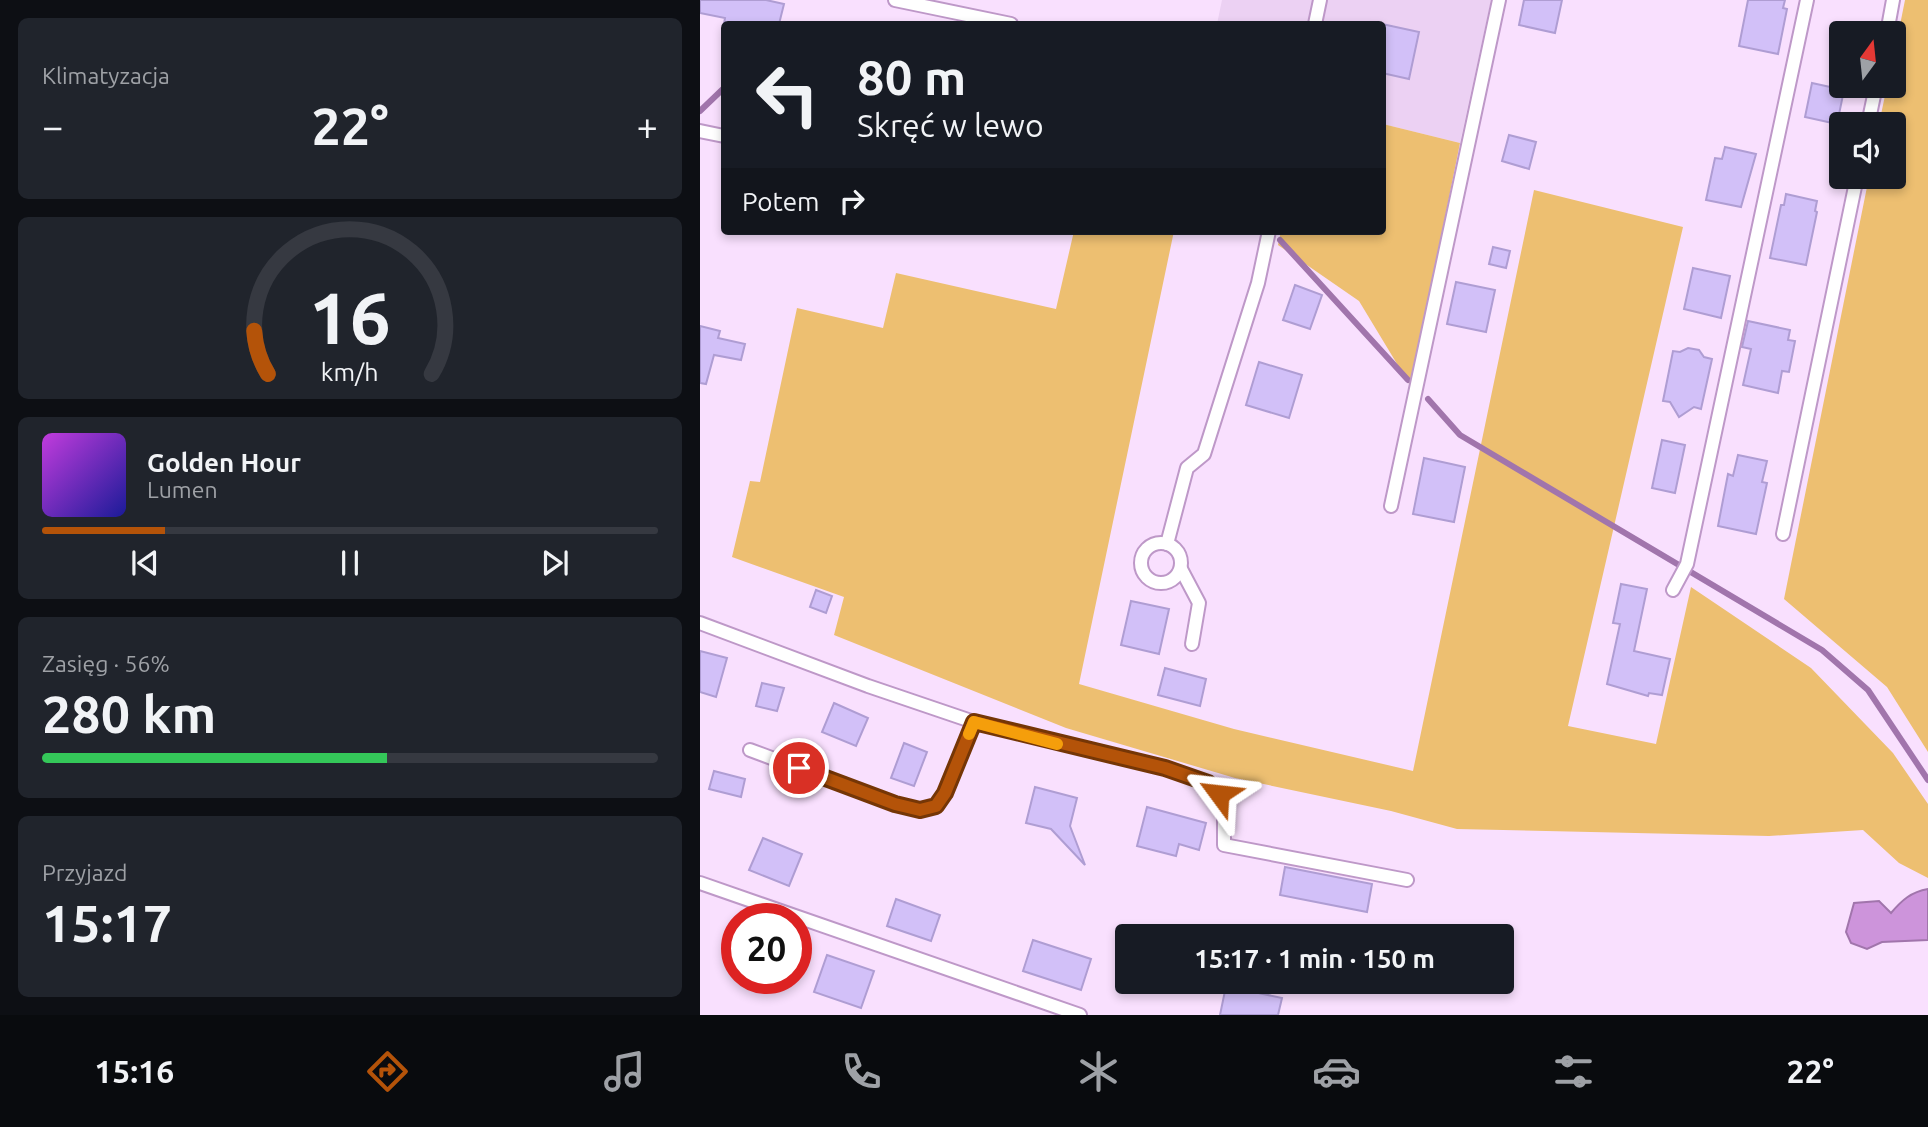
<!DOCTYPE html>
<html lang="pl">
<head>
<meta charset="utf-8">
<style>
	:root { --surface:#171b24; --page:#20242c; --text:#f1f3f6; --muted:#9ea1a6; --line:#363941; --accent:#b45309 }
	body { margin:0; font-family:Ubuntu,sans-serif; background:var(--page); color:var(--text); height:100vh; display:flex; flex-direction:column; font-size:26px; white-space:nowrap }
	* { box-sizing:border-box; margin:0 }
	p { font-size:23px; color:var(--muted) }
	.icon { flex:none; width:38px; height:38px; fill:none; stroke:currentColor; stroke-width:2; stroke-linecap:round; stroke-linejoin:round }
	.map { position:relative; flex:1; overflow:hidden }
	.drawer { display:flex; flex-direction:column; gap:18px; padding:18px; background:#0d0f14; width:700px }
	.drawer>* { flex:none }
	.banner { position:absolute; left:21px; top:21px; width:665px; height:214px; border-radius:7px; box-shadow:0 4px 10px #0003; background:#171b24; color:var(--text); overflow:hidden }
	.needle { width:46px; rotate:15deg }
	.tools { position:absolute; left:1129px; top:21px; display:grid; gap:14px }
	.tools a { display:grid; place-items:center; width:77px; height:77px; border-radius:7px; background:var(--surface); box-shadow:0 4px 10px #0003; font-size:35px }
	.speed { position:absolute; left:21px; top:903px; display:flex; gap:14px; font-size:35px; font-weight:700; text-align:center }
	.speed>* { display:grid; place-content:center; width:91px; height:91px; border-radius:50%; background:var(--surface); box-shadow:0 4px 10px #0003; line-height:1 }
	.speed .limit { border:10px solid #d22; background:#fff; color:#111 }
	.pin { position:absolute; display:grid; place-items:center; width:60px; height:60px; color:#fff; margin:-30px; border:4px solid #fff; border-radius:50%; box-shadow:0 2px 7px #0007 }
	.me { position:absolute; width:77px; margin:-38px; rotate:300deg; stroke-linejoin:round; filter:drop-shadow(0 0 5px #0008) }
	.turn { display:flex; align-items:center; gap:24px; height:147px; padding:0 21px; font-size:32px }
	.turn .icon { width:91px; height:91px; stroke-width:2.5 }
	.turn b { display:block; font-size:49px; line-height:60px }
	.then { display:flex; align-items:center; height:66px; padding:0 21px; background:#0003; gap:14px; font-size:26px }
	.big { font-size:52px; font-weight:700; line-height:1.1 }
	.drawer .card { flex:1; display:flex; flex-direction:column; justify-content:center; gap:10px; min-width:0; padding:0 24px; border-radius:10px; background:var(--page) }
	.drawer .dial { align-items:center; gap:0 }
	.dial svg { height:182px; overflow:visible; fill:none; stroke:var(--line); stroke-width:7; stroke-linecap:round; text-anchor:middle }
	.dial text { fill:var(--text); stroke:none }
	.song { display:flex; align-items:center; gap:21px }
	.cover { width:84px; height:84px; border-radius:10px; background:linear-gradient(135deg,hsl(290 70% 55%),hsl(240 70% 35%)) }
	.played { height:7px; border-radius:4px; background:linear-gradient(90deg,var(--accent) 20%,var(--line) 20%) }
	.keys { display:flex; justify-content:space-around; direction:ltr }
	.heat { display:flex; justify-content:space-between; align-items:center; font-size:38px; direction:ltr }
	.charge { height:10px; border-radius:5px; background:linear-gradient(90deg,#34c759 56%,var(--line) 0) }
	.trip { position:absolute; left:415px; top:924px; width:399px; height:70px; border-radius:7px; background:var(--surface); box-shadow:0 4px 10px #0003; font-weight:700; line-height:70px; text-align:center }
	.tabs { display:flex; height:112px; justify-content:space-around; align-items:center; background:#090b0e; color:var(--muted) }
	.tabs .icon { width:49px; height:49px }
	.tabs .selected { color:var(--accent) }
	.tabs b { font-size:32px; color:var(--text) }
	main { display:flex; flex:1; min-height:0 }
	.map>svg:first-child { display:block }
	.built { fill:#ecd1f3 }
	.green { fill:#edbf71 }
	.water { fill:#cd94db; stroke:#a175ac; stroke-width:2 }
	.lines { fill:none; stroke-linecap:round; stroke-linejoin:round }
	.stream { stroke:#a175ac; stroke-width:6 }
	.building { fill:#d2c0f8; stroke:#af9dd3; stroke-width:2 }
	.lane-casing { stroke:#be98c8; stroke-width:16 }
	.lane { stroke:#fff; stroke-width:12 }
	.route-casing { stroke:#753606; stroke-width:18 }
	.route { stroke:#b45309; stroke-width:12 }
	.slow { stroke:#f59e0b; stroke-width:12 }
</style>
</head>
<body>
<main>
<section class="drawer">
<div class="card"><p>Klimatyzacja</p>
<div class="heat"><a>−</a><b class="big">22°</b><a>+</a></div>
</div>
<div class="card dial"><svg viewBox="0 0 100 80">
<path d="M14 69A42 42 0 1 1 86 69"/>
<path d="M14 69A42 42 0 0 1 8 50" stroke="#b45309"/>
<text x="50" y="56" font-size="32" font-weight="700">16</text>
<text x="50" y="72" font-size="11">km/h</text>
</svg></div>
<div class="card">
<div class="song"><i class="cover"></i><div><b>Golden Hour</b><p>Lumen</p></div></div>
<div class="played"></div>
<div class="keys"><svg class="icon" aria-label="previous" viewBox="0 0 24 24"><path d="M18 5L8 12l10 7zM5 5v14"/></svg><svg class="icon" aria-label="pause" viewBox="0 0 24 24"><path d="M8 5v14M16 5v14"/></svg><svg class="icon" aria-label="next" viewBox="0 0 24 24"><path d="M6 5l10 7-10 7zM19 5v14"/></svg></div>
</div>
<div class="card"><p>Zasięg · 56%</p><b class="big">280 km</b><div class="charge"></div></div>
<div class="card"><p>Przyjazd</p><b class="big">15:17</b></div>
</section>
<div class="map">
<svg width="1228" height="1015" viewBox="0 0 1228 1015">
	<rect width="100%" height="100%" fill="#f9e0fe"/>
	<polygon class="built" points="522,0 791,0 760,143 683,124 682,24 517,24"/>
	<g class="green">
		<polygon points="1205,0 1228,0 1228,752 1187,687 1084,599 1169,177 1194,177 1194,124 1179,124 1187,86 1194,86 1194,55"/>
		<polygon points="683,124 760,143 711,387 659,301 578,245 581,231 682,231"/>
		<polygon points="834,190 983,227 868,726 956,744 991,587 1111,668 1193,753 1228,804 1228,878 1199,863 1163,830 1069,836 757,829 691,811 535,778 366,728 134,635 144,597 32,557 50,481 60,482 97,308 183,328 196,273 356,309 374,231 474,231 379,684 534,729 713,771"/>
	</g>
	<path class="water" d="M1228 889V940L1182 942 1167 949 1151 943 1146 932 1154 903 1179 901 1191 913C1202 900 1211 892 1228 889Z"/>
	<g class="lines">
		<g class="stream">
			<polyline points="0,111 24,88"/>
			<polyline points="580,240 708,380"/>
			<polyline points="728,399 760,435 1122,650 1168,690 1228,780"/>
		</g>
	</g>
	<g class="building">
		<polygon points="0,0 66,0 84,4 79,24 24,24 25,18 0,13"/>
		<polygon points="824,0 862,0 855,33 819,25"/>
		<polygon points="1048,0 1085,0 1083,8 1087,9 1078,54 1039,46"/>
		<polygon points="682,24 719,32 709,79 682,73"/>
		<polygon points="1112,83 1144,90 1137,124 1105,117"/>
		<polygon points="809,135 836,142 829,169 802,161"/>
		<polygon points="1025,147 1056,154 1041,207 1006,200 1015,158 1022,159"/>
		<polygon points="1086,194 1117,201 1115,211 1117,212 1106,265 1070,258 1081,205 1084,205"/>
		<polygon points="793,247 810,251 806,268 789,264"/>
		<polygon points="993,268 1030,276 1021,318 984,309"/>
		<polygon points="756,282 795,290 786,332 747,324"/>
		<polygon points="595,285 622,295 610,329 583,320"/>
		<polygon points="1048,321 1090,330 1088,340 1095,341 1089,372 1082,371 1078,393 1043,385 1051,349 1042,347"/>
		<polygon points="0,326 20,331 18,338 45,344 41,360 14,355 6,384 0,383"/>
		<polygon points="988,348 999,350 1004,357 1012,359 1001,409 994,407 979,417 970,402 963,401 973,351 980,352"/>
		<polygon points="559,362 602,375 589,418 546,405"/>
		<polygon points="962,440 985,445 975,493 952,488"/>
		<polygon points="1038,455 1067,461 1062,482 1067,483 1056,534 1018,526 1028,474 1033,476"/>
		<polygon points="724,458 765,467 754,522 713,514"/>
		<polygon points="921,584 947,589 934,651 970,659 962,695 949,693 948,696 907,684 920,624 913,623"/>
		<polygon points="116,590 132,596 126,613 110,607"/>
		<polygon points="431,601 469,609 459,654 421,645"/>
		<polygon points="0,651 27,658 16,697 0,692"/>
		<polygon points="465,668 506,679 500,706 458,695"/>
		<polygon points="62,683 84,688 77,711 56,706"/>
		<polygon points="134,703 168,718 156,746 122,732"/>
		<polygon points="204,743 227,752 214,786 191,778"/>
		<polygon points="14,771 45,779 41,797 9,789"/>
		<polygon points="335,787 377,798 370,826 385,865 351,829 326,823"/>
		<polygon points="447,807 506,823 499,850 479,844 476,856 437,846"/>
		<polygon points="63,838 102,854 89,886 49,870"/>
		<polygon points="585,867 672,884 667,912 580,895"/>
		<polygon points="196,899 240,915 231,941 187,926"/>
		<polygon points="333,940 391,959 381,990 323,971"/>
		<polygon points="127,955 174,971 161,1008 114,992"/>
		<polygon points="526,986 582,998 578,1015 520,1015"/>
	</g>
	<g class="lines">
		<g class="lane-casing">
			<g id="lane">
				<polyline points="195,0 311,24"/>
				<polyline points="615,24 620,0"/>
				<polyline points="1187,33 1193,0"/>
				<polyline points="1168,124 1176,86"/>
				<polyline points="0,131 24,136"/>
				<polyline points="691,506 799,0"/>
				<polyline points="1083,534 1157,177"/>
				<circle cx="461" cy="563" r="20"/>
				<polyline points="467,544 487,468 504,454 558,283 569,231"/>
				<polyline points="481,569 499,603 492,644"/>
				<polyline points="973,590 987,564 1107,0"/>
				<polyline points="0,623 168,686 274,722 465,768 507,783 519,794 524,808 524,845 707,880"/>
				<polyline points="50,750 195,804 220,810 236,806 245,793 274,722"/>
				<polyline points="0,883 380,1015"/>
			</g>
		</g>
		<use href="#lane" class="lane"/>
	</g>
	<g class="lines">
		<g class="route-casing">
			<polyline id="route" points="99,768 195,804 220,810 236,806 245,793 274,722 465,768 508,783 519,794"/>
		</g>
		<use href="#route" class="route"/>
		<polyline class="slow" points="269,734 274,722 357,744"/>
	</g>
</svg>
<div class="tools">
<a><svg class="needle" viewBox="-14 -14 28 28"><path d="M0-13l5 13h-10z" fill="#e53935"/><path d="M0 13l5-13h-10z" fill="#9ea1a6"/></svg></a>
<a><svg class="icon" aria-label="sound" viewBox="0 0 24 24"><path d="M4 9h4l5-4v14l-5-4H4zM17 9q2 3 0 6"/></svg></a>
</div>
<div class="speed"><div class="limit">20</div></div>
<div class="pin" style="left:99px;top:768px;background:#d93025"><svg class="icon" aria-label="arrive" viewBox="0 0 24 24"><path d="M6 21V4h12l-3 4 3 4H6"/></svg></div>
<svg class="me" style="left:519px;top:794px" viewBox="-20 -20 40 40"><path d="M0-17L14 15 0 8-14 15z" fill="#b45309" stroke="#fff" stroke-width="4"/></svg>
<div class="trip">15:17 · 1 min · 150 m</div>
<div class="banner">
<div class="turn"><svg class="icon" aria-label="left" viewBox="0 0 24 24"><path d="M17 20v-9H6M10 6l-5 5 5 5"/></svg><div><b>80 m</b>Skręć w lewo</div></div>
<div class="then">Potem<svg class="icon" aria-label="right" viewBox="0 0 24 24"><path d="M7 20v-9h11M14 6l5 5-5 5"/></svg></div>
</div>
</div>
</main>
<nav class="tabs">
<b>15:16</b>
<svg class="icon selected" aria-label="directions" viewBox="0 0 24 24"><path d="M12 3l9 9-9 9-9-9zM9 14v-3h6M13 9l2 2-2 2"/></svg>
<svg class="icon" aria-label="music" viewBox="0 0 24 24"><path d="M9 18V5l10-2v13"/><circle cx="6" cy="18" r="3"/><circle cx="16" cy="16" r="3"/></svg>
<svg class="icon" aria-label="phone" viewBox="0 0 24 24"><path d="M5 4h4l2 5-3 2q2 4 5 5l2-3 5 2v4C11 20 4 13 5 4z"/></svg>
<svg class="icon" aria-label="climate" viewBox="0 0 24 24"><path d="M12 3v18M4 7l16 10M4 17L20 7"/></svg>
<svg class="icon" aria-label="car" viewBox="0 0 24 24"><path d="M5 17H2v-5l4-1 3-4h7l3 4 3 1v5h-3M9 17h6M6 11h13"/><circle cx="7" cy="17" r="2"/><circle cx="17" cy="17" r="2"/></svg>
<svg class="icon" aria-label="filters" viewBox="0 0 24 24"><path d="M4 7h16M4 17h16"/><circle cx="9" cy="7" r="2"/><circle cx="15" cy="17" r="2"/></svg>
<b>22°</b>
</nav>
</body>
</html>
